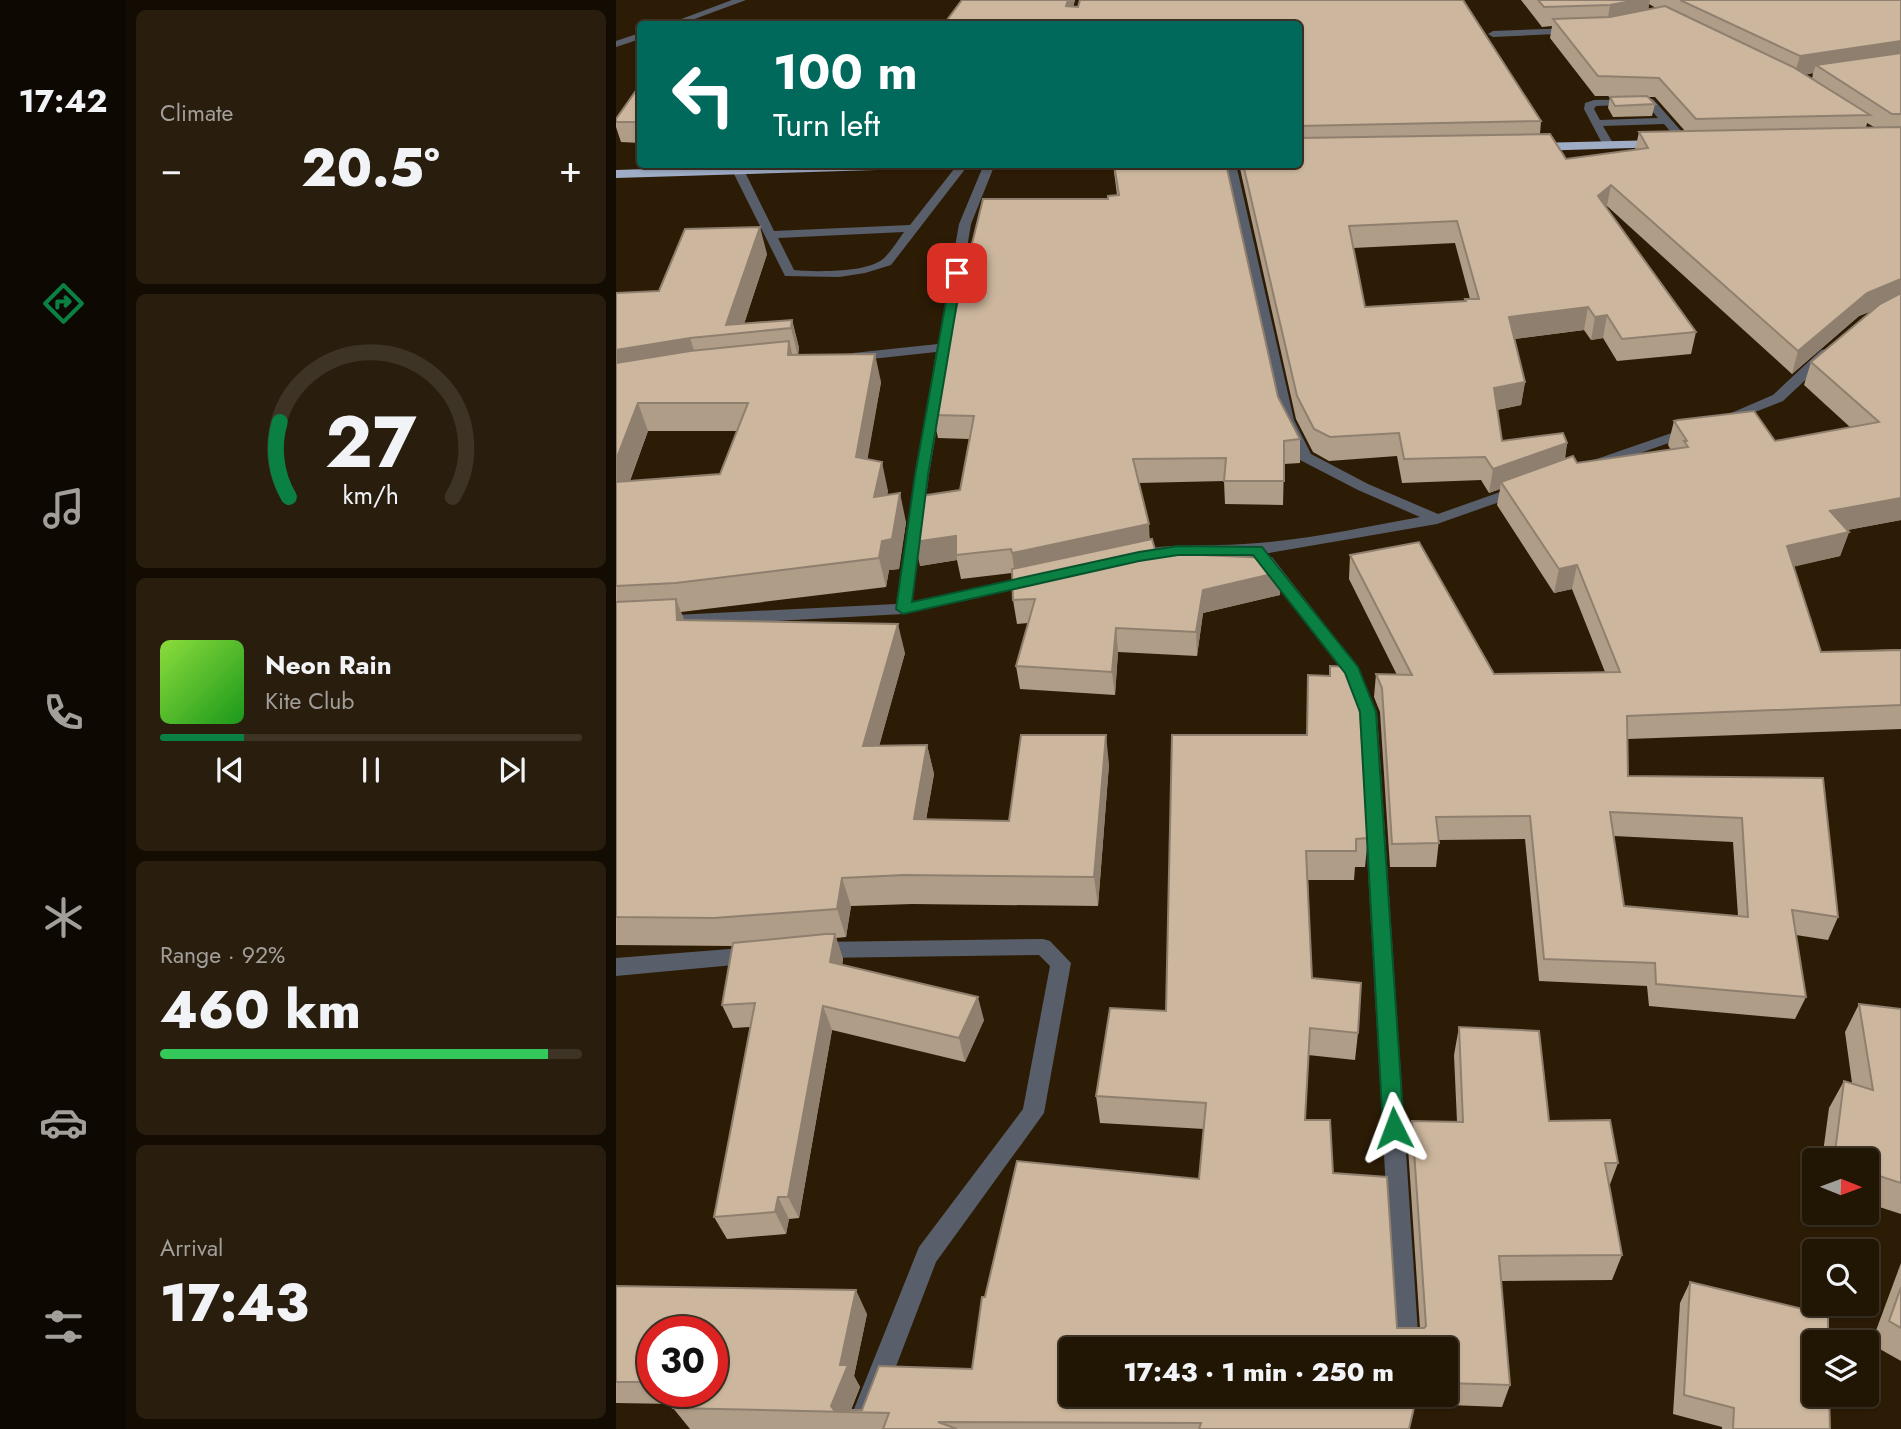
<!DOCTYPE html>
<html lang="en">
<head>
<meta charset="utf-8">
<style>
	:root { --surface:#211504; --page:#291e0e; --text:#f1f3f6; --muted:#a29f9a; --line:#3e3426; --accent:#0b8043 }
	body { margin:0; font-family:Jost,sans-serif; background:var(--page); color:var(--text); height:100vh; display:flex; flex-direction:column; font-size:26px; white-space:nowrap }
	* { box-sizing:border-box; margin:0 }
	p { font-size:23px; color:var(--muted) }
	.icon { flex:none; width:38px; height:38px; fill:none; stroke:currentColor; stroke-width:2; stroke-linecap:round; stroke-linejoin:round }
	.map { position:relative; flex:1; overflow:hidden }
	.sheet { display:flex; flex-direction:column; gap:10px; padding:10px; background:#120c02; width:490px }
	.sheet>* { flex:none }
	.banner { position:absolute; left:21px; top:21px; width:665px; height:147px; border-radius:7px; box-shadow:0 2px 5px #0004,0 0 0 2px var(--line); background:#00695c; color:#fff; overflow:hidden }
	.needle { width:46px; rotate:91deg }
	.tools { position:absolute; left:1186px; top:1148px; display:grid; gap:14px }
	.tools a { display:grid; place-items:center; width:77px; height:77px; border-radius:7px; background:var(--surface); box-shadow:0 2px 5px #0004,0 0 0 2px var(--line); font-size:35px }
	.speed { position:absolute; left:21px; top:1316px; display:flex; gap:14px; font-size:35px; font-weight:700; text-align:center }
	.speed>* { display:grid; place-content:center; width:91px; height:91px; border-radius:50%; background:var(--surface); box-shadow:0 2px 5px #0004,0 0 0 2px var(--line); line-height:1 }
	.speed .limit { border:10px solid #d22; background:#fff; color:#111 }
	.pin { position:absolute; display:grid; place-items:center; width:60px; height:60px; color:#fff; margin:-30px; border-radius:14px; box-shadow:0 4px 10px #0006 }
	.me { position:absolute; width:77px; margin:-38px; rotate:357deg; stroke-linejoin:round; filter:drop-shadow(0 0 5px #0008) }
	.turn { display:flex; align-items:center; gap:24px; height:147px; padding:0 21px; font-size:32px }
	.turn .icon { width:91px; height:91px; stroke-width:2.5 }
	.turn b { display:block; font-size:49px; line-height:60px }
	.big { font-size:52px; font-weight:800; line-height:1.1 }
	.sheet .card { flex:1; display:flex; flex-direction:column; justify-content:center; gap:10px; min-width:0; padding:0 24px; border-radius:10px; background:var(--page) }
	.sheet .dial { align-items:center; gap:0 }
	.dial svg { height:182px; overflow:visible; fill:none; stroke:var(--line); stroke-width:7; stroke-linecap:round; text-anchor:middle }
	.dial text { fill:var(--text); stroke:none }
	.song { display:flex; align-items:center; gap:21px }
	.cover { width:84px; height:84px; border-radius:10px; background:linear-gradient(135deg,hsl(90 70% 55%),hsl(120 70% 35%)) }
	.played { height:7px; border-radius:4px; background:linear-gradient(90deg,var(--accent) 20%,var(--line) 20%) }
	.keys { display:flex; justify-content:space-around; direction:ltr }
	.heat { display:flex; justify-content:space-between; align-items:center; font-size:38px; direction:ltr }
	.charge { height:10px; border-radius:5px; background:linear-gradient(90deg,#34c759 92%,var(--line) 0) }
	.trip { position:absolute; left:443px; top:1337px; width:399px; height:70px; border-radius:7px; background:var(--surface); box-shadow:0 2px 5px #0004,0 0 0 2px var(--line); font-weight:800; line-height:70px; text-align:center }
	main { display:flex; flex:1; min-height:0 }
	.menu { display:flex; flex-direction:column; width:126px; justify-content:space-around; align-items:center; background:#0d0802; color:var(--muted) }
	.menu .icon { width:49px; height:49px }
	.menu .active { color:var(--accent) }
	.menu b { font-size:32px; color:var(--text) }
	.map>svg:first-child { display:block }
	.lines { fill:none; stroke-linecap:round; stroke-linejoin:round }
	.service { fill:#595f6a; fill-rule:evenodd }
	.minor { fill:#595f6a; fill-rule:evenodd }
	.trunk { fill:#9eacc5; fill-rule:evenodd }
	.wall { fill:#af9d87; fill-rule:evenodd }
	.shaded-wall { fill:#8f7f6e }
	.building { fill:#ccb69d; stroke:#8f7f6e; stroke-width:2; fill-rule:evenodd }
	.route { fill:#0b8043; stroke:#07532c; stroke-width:2 }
</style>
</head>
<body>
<main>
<nav class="menu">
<b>17:42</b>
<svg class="icon active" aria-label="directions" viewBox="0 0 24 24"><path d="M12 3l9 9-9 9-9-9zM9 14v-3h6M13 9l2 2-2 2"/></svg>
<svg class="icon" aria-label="music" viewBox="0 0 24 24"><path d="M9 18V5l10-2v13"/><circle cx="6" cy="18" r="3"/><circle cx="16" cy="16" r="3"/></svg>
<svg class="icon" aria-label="phone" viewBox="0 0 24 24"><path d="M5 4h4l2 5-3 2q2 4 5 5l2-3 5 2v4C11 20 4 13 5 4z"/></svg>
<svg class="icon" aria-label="climate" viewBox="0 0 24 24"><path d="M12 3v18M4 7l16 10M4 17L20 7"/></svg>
<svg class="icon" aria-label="car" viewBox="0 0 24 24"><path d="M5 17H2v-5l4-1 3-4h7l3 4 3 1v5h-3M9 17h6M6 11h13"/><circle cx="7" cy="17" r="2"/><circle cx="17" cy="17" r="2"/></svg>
<svg class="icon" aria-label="filters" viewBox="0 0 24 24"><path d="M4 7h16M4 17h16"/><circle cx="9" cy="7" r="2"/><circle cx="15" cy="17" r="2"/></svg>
</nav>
<section class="sheet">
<div class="card"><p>Climate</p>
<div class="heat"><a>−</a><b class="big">20.5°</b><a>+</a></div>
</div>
<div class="card dial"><svg viewBox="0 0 100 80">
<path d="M14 69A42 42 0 1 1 86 69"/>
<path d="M14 69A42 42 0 0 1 10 36" stroke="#0b8043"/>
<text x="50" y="56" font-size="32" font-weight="700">27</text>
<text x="50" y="72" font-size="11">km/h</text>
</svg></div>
<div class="card">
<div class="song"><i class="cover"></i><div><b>Neon Rain</b><p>Kite Club</p></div></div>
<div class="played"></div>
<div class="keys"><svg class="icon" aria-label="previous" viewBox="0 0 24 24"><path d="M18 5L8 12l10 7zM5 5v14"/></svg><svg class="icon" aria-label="pause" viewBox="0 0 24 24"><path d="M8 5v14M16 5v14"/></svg><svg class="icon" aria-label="next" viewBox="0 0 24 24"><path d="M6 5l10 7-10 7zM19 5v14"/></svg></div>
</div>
<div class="card"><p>Range · 92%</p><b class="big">460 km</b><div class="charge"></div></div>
<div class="card"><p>Arrival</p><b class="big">17:43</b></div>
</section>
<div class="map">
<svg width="1285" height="1429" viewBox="0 0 1285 1429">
	<rect width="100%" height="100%" fill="#2c1c06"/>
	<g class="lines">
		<g class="service">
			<polygon points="116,0 130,0 65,24 52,24"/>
			<polygon points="24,33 24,39 0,47 0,41"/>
			<path d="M1037 99 1074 141V145H1066L1048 124 987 126 998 145 988 147 968 109 969 103 978 100ZM1030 104 1042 118 984 120 978 109 980 106Z"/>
			<path d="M342 164H353L275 265 249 273 223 277 169 276 116 170 122 167 128 170 158 231 294 225ZM288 232C282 240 275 252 267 259 250 273 199 272 178 270L162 238Z"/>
		</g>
		<g class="minor">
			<polygon points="957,28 960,29 960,33 877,37 872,34 877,31"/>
			<polygon points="368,164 379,164 355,224 313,475 296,602 418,575 426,580 424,584 287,614 0,630 0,618 280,604 320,352 237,361 230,357 237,353 322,344 343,224"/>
			<path d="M608 164H620L678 420 695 454 752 484 822 514 904 485 911 490 909 493 821 524 641 555 518 560 516 556C527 543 582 546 600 545 669 545 736 529 804 517L742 490 684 460 664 420Z"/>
			<polygon points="1210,349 1217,353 1215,356 1167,401 1111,423 1101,423 1099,420 1157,395 1205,350"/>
			<polygon points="1076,426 1083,430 1081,433 979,469 969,469 967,466 969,463"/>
			<polygon points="650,556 656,557 742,667 761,712 803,1349 779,1349 743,712 728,673 642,561"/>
			<polygon points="427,939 434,941 455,963 428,1113 320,1262 256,1429 230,1429 303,1247 407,1109 434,966 423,955 201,958 194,956 191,950 194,944 201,942"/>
			<polygon points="139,947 146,949 149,955 146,961 139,963 0,976 0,958"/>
		</g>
		<g class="trunk">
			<polygon points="1045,140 1051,144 1049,147 918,151 912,147 918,143"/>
			<polygon points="188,164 331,164 325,168 0,178 0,170"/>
		</g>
	</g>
	<g class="wall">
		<path d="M346 0H459L457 7H462L464 0H847L925 121 924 134H934L950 159 1019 150 1023 132 1069 131 1039 97H1032L1039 104 1036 116 997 117 992 108 994 97 1009 96H979L934 38 936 26 926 27 905 0H1285V520L1231 530 1233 532 1224 556 1178 566 1205 652 1285 649V729L1012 739V776L1207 778 1222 917 1212 940 1180 935 1190 997 1179 1019 1033 1006 1031 986 923 981 909 839 823 840 820 867H774L764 712 758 697 760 674 781 675 733 579 734 555 803 542 878 674 989 672 956 589 938 593 881 505 884 489 873 493 865 480 786 483 781 456 713 461 697 452 680 419 623 164H682V24H328ZM1033 4 1040 8 1032 9ZM1197 73 1196 79 1189 75ZM1251 123 1258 127 1250 128ZM991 206 1176 374 1243 316 1256 311 1195 362 1188 385 1234 427 1159 441 1138 411 1062 420 1058 421 1052 445 1055 450 961 463 957 456 949 459 951 443 947 433 886 441 881 410 905 405 909 382 898 339 968 330 975 340 987 338 1001 361 1075 354 1080 332 990 207ZM839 243 854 299H849V302L749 307 737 248ZM998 836 1117 842 1122 916 1008 906Z"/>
		<polygon points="24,85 24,143 5,142 0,127 0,119"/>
		<polygon points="497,164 610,164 662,397 684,439 684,463 668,464 667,505 609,504 608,481 522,483 534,540 540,553 664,595 587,613 581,656 502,652 499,695 404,689 400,666 412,623 401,624 397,600 396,573 345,579 341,560 304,566 344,490 353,439 322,438 317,415 492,199 501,195"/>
		<path d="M151 254 128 324 176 320 183 348 182 355 265 382 251 459 272 491 271 495 290 522 283 569 273 570 270 587 65 612 68 620 289 653 263 746 311 745 318 774 310 820 393 821 493 764 482 906 296 904 235 906 230 937 220 938 227 959 226 965 368 1020 349 1062 216 1030 183 1218 173 1219 170 1234 111 1239 98 1217 134 1027 117 1028 106 1005 117 946 0 945V293L43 291ZM32 431H121L104 474 14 481Z"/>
		<path d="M556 735 752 838 749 867H739L738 880H692L696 978 742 1033 739 1060 692 1055 689 1120 717 1173 781 1328H804L792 1147 796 1121 841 1122 838 1055 843 1027 933 1121 1002 1163 993 1187 1006 1255 996 1280 885 1281 894 1385 886 1407 807 1404 809 1395H830V1349H455L793 1429H74L57 1408 58 1404 0 1403V1286L251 1314 238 1376 244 1387 235 1410H246L356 1369 369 1297 583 1179 588 1129 484 1123 480 1096 550 1011ZM37 1332 96 1391H37Z"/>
		<polygon points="1243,1004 1285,1009 1285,1214 1251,1203 1251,1160 1206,1160 1213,1108 1228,1081 1236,1083 1229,1032"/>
		<polygon points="1285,1263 1285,1361 1255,1344"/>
		<polygon points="1074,1282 1214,1429 1106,1429 1106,1427 1057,1414 1064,1303"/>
	</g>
	<g class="shaded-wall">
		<polygon points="452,0 459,0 452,24 450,6"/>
		<polygon points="1021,0 1034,0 1031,17 991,24 994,5"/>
		<polygon points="1285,41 1285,59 1200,65 1197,73 1178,76 1184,56"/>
		<polygon points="995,185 991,206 978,218 982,196"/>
		<polygon points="144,227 151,254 125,333 110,325"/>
		<polygon points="1285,279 1285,298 1243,316 1176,374 1182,351 1251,293"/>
		<polygon points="972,307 968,330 890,340 893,317"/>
		<polygon points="991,315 987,338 975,340 979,317"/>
		<polygon points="176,320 183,348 182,356 175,328"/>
		<polygon points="74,338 83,366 0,379 0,350"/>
		<polygon points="173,341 180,369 172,355"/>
		<polygon points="259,354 265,382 247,485 240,457"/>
		<polygon points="909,382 905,405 875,411 878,388"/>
		<polygon points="22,403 32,431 2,512 0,506 0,460"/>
		<polygon points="951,443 947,467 885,482 884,489 873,493 877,469"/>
		<polygon points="266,462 272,491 264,526 258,497"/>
		<polygon points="284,493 290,522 283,569 273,570 270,587 263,558 266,541"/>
		<polygon points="1285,498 1285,520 1205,535 1214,511"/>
		<polygon points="533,524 534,548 399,577 396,553"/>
		<polygon points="1233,532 1224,556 1164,570 1171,546"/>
		<polygon points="340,536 341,560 304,566 298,542"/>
		<polygon points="961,565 956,589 938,593 943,569"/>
		<polygon points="665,572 664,595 587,613 581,656 580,632 587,590"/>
		<polygon points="60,599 71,629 61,620"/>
		<polygon points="282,624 289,653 255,775 247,746"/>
		<polygon points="500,628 502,652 499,695 496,672"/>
		<polygon points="490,735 493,764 482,906 478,877"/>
		<polygon points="311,745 318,774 305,848 298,819"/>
		<polygon points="226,878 235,906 230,937 221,909"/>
		<polygon points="219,934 227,959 223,986 214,962"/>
		<polygon points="362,997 368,1020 349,1062 343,1038"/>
		<polygon points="207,1006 216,1030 183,1218 172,1197"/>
		<polygon points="162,1197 173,1219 170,1234 159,1212"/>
		<polygon points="240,1290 251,1314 238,1376 244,1387 234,1412 218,1412 215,1406"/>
	</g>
	<g class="building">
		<polygon points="346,0 452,0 450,6 462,7 464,0 847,0 925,121 682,126 682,24 328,24"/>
		<polygon points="922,0 1021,0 994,5 928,7"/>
		<polygon points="1064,0 1285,0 1285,41 1184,56"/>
		<polygon points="1049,6 1177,67 1254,115 1080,119 1043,78 982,76 937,19 994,17"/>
		<polygon points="1285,53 1285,114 1276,114 1200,65"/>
		<polygon points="24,85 24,122 0,122 0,119"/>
		<polygon points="1031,96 1039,104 999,106 994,97"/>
		<path d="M1285 127V279L1251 293 1182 351 995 185 982 196 1080 332 1006 339 991 315 979 317 972 307 893 317 909 382 878 388 886 441 947 433 951 443 877 469 869 457 788 459 783 433 714 437 698 429 681 396 627 164H682V138L934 134 950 159 1032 148 1023 132ZM841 221 863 299H849L850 301 749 307 733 226Z"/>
		<polygon points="498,164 610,164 662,397 684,439 668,441 668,481 608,481 610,458 517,459 533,524 396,553 395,549 340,555 340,536 298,542 305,496 344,490 358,416 317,415 327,362 367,199 492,199 492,196 503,195"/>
		<polygon points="144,227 110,325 176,320 175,328 74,338 0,350 0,293 43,291 69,229"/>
		<path d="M1285 293V498L1214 511 1233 532 1171 546 1205 652 1285 650V705L1011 716 1012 776 1207 778 1222 917 1176 910 1190 997 1040 984 1039 963 928 959 914 816 820 817 823 843 776 844 766 688 760 674 796 675 734 555 803 542 878 674 1004 672 961 565 943 569 885 482 957 456 961 463 1072 447 1068 441H1071L1058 421 1062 420 1138 411 1159 441 1263 422 1195 362 1264 304ZM994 812 1126 818 1132 917 1008 906Z"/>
		<polygon points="173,341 172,355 259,354 240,457 266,462 258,497 284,493 276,539 266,541 263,558 60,583 0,586 0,482 104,474 132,403 22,403 0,460 0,363 74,351"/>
		<polygon points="536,539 540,553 654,558 665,572 587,590 580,632 500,628 496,672 400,666 419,599 397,600 396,569"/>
		<polygon points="60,599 61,620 282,624 247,746 311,745 298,819 393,821 405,735 490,735 478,877 288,875 226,878 221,909 98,918 0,917 0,602"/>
		<polygon points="714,666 736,667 742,683 752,838 740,839 740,851 690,851 696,978 745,983 742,1033 694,1028 689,1120 714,1120 717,1173 771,1177 781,1328 808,1328 810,1326 796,1121 847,1122 843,1027 923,1031 933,1121 994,1120 1002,1163 989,1163 1006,1255 883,1256 894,1385 830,1383 830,1349 455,1349 455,1395 801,1395 793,1429 583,1429 585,1423 322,1422 341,1429 267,1429 273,1413 57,1408 62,1391 96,1391 96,1332 37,1332 37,1382 0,1382 0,1286 240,1290 224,1365 232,1365 215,1406 218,1410 246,1410 263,1366 356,1369 366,1297 369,1297 401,1161 583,1179 590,1103 480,1096 494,1008 550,1011 556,735 691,735 692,675 714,676"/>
		<polygon points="210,934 219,934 214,962 362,997 343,1038 207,1006 172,1197 162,1197 159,1212 98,1217 139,1003 106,1005 117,943"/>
		<polygon points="1243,1004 1285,1009 1285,1183 1251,1172 1251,1160 1218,1160 1228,1081 1257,1090"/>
		<polygon points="1074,1282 1212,1315 1212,1342 1199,1342 1199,1395 1213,1395 1214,1429 1117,1429 1118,1408 1068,1395"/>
		<polygon points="1285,1287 1285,1328 1273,1321"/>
	</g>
	<polygon class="route" points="341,270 346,273 312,475 296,602 523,552 562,546 646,547 742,667 760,712 788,1128 785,1134 778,1137 770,1134 767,1128 744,712 729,673 637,555 562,555 523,561 287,614 280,609 299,475 335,273"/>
</svg>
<div class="tools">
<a><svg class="needle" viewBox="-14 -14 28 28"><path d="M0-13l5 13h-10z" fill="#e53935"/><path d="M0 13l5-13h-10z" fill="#a29f9a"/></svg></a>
<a><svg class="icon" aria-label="search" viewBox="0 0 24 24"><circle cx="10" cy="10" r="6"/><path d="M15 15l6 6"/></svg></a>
<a><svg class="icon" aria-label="layers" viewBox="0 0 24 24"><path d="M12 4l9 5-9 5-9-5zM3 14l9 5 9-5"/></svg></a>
</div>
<div class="speed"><div class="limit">30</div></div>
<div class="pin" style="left:341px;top:273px;background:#d93025"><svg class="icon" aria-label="arrive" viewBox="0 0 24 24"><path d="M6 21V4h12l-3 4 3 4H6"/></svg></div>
<svg class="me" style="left:778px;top:1128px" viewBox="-20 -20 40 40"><path d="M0-17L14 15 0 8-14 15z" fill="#0b8043" stroke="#fff" stroke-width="4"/></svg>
<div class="trip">17:43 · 1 min · 250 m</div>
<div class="banner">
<div class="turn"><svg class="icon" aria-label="left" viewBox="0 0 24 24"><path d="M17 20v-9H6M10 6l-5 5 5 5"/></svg><div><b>100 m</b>Turn left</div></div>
</div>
</div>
</main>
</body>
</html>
